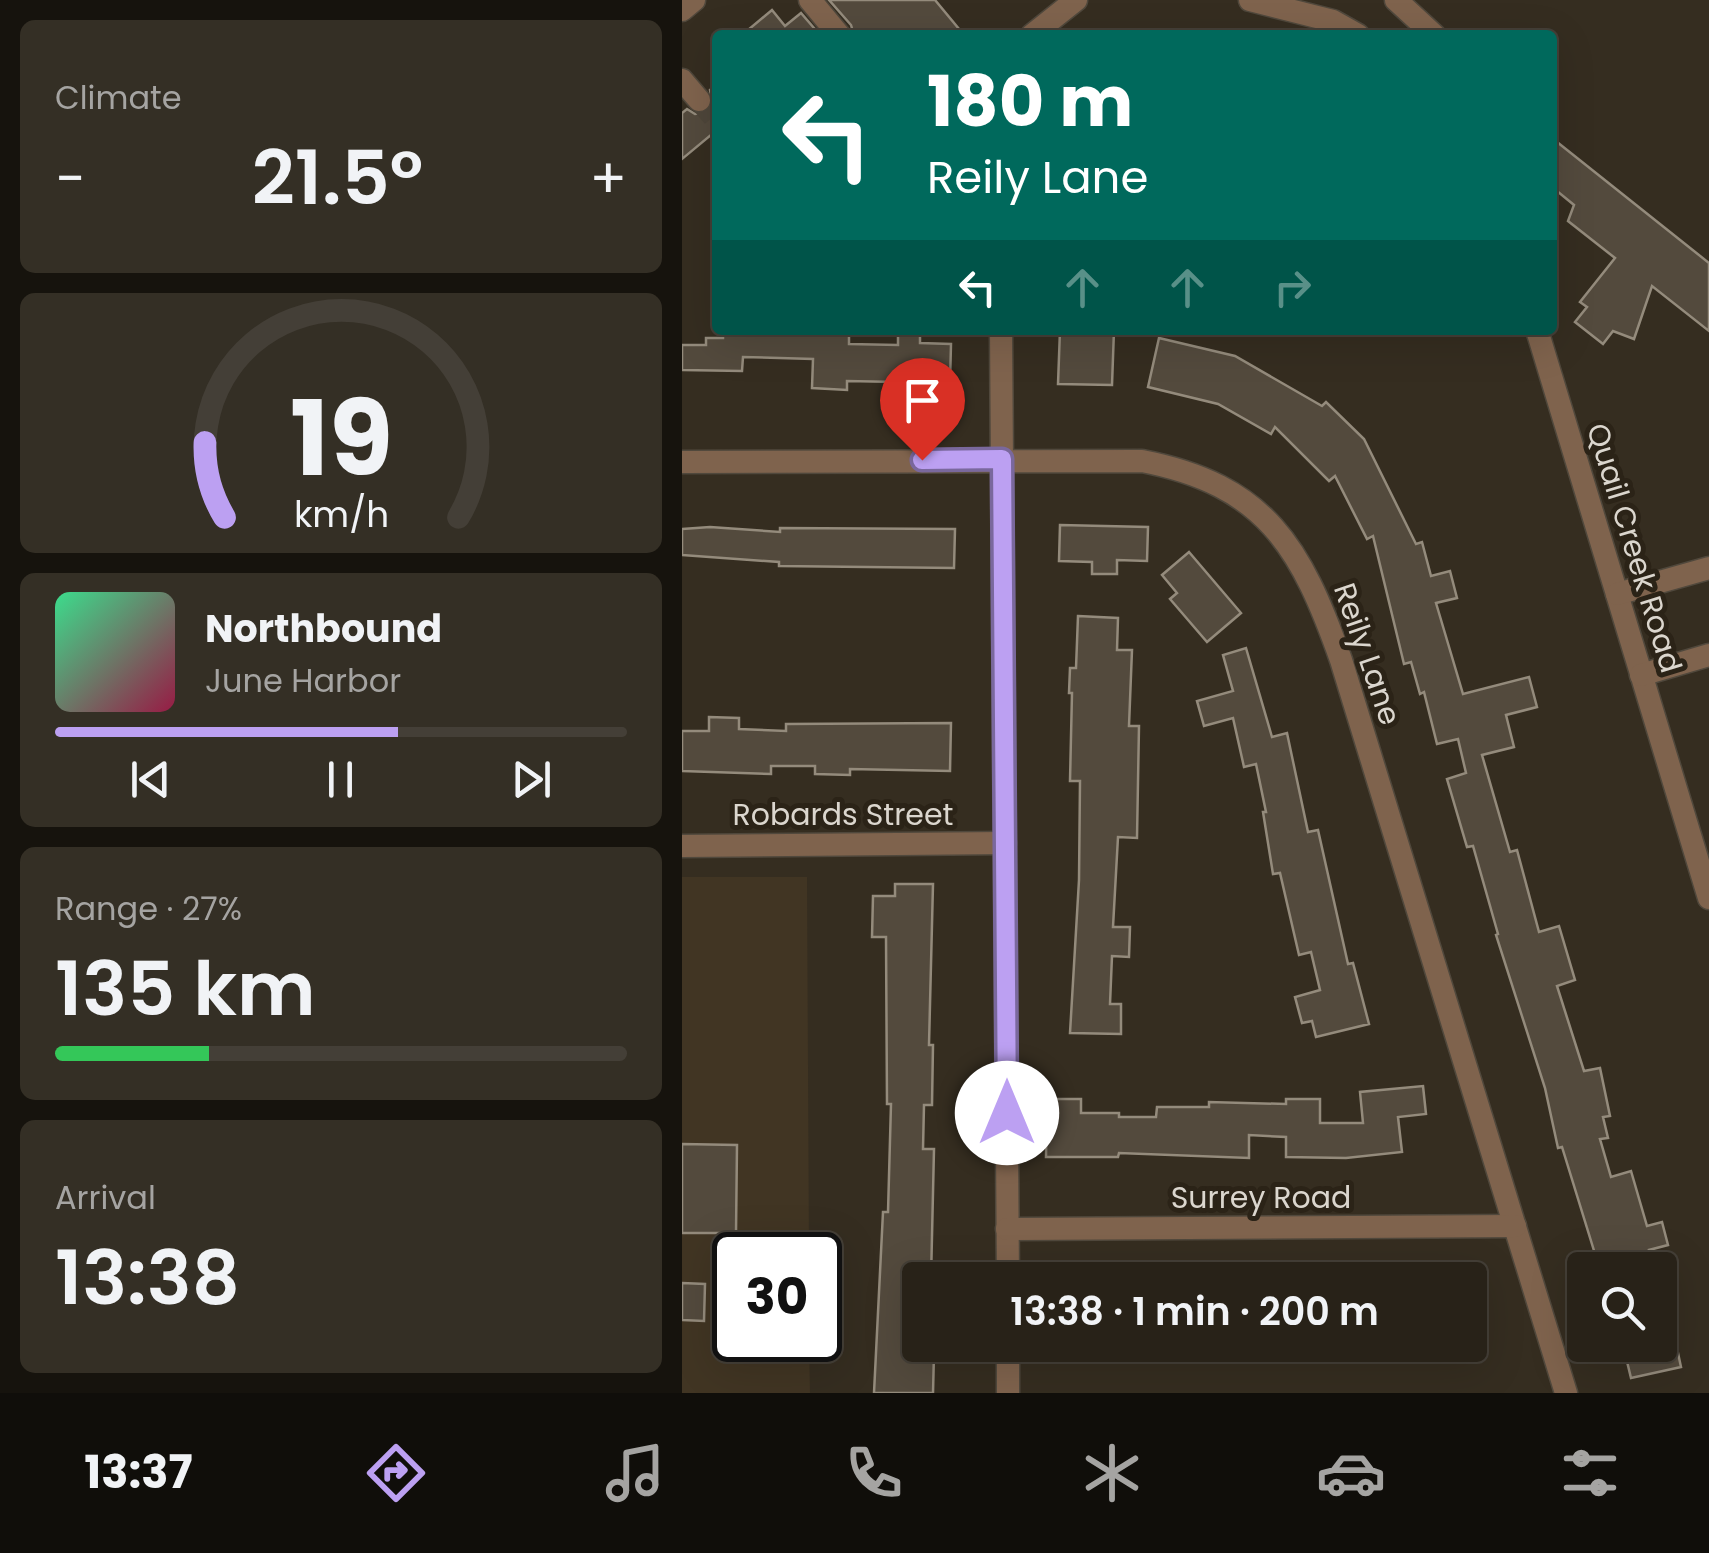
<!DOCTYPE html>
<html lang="en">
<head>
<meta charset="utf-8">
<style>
	:root { --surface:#282218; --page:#342f25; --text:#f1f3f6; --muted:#a5a4a2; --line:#443f37; --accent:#bca0f2 }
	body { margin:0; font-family:Poppins,sans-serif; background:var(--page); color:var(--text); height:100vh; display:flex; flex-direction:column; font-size:38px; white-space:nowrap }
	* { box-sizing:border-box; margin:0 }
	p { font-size:32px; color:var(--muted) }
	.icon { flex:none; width:55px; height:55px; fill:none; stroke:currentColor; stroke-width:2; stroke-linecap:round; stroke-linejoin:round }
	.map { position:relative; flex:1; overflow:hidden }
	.panel { display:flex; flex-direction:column; gap:20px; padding:20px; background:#16130d; width:682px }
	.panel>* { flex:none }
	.top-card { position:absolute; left:30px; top:30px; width:845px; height:305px; border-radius:10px; box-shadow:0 10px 40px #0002,0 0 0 2px var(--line); background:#00695c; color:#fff; overflow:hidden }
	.tools { position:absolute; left:885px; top:1252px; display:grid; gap:20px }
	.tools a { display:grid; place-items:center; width:110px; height:110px; border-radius:10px; background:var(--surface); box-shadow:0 10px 40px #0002,0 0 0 2px var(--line); font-size:50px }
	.speed { position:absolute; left:30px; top:1232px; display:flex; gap:20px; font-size:50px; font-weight:700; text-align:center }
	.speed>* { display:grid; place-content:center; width:130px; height:130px; border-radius:50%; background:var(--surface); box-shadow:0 10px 40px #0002,0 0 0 2px var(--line); line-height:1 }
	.speed .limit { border:5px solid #111; border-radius:15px; background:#fff; color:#111 }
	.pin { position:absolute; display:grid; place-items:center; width:85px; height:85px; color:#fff; margin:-102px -42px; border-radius:50% 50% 50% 0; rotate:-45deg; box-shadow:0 0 10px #0007 }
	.pin .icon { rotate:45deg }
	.me { position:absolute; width:110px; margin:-55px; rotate:0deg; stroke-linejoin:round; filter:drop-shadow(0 0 8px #0008) }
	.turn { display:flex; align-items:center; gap:35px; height:210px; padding:0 50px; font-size:45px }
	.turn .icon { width:130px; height:130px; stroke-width:2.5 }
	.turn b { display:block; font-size:70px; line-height:85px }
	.lanes { display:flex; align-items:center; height:95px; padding:0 50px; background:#0003; justify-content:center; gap:50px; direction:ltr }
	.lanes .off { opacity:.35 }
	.big { font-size:75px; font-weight:600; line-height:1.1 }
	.panel .card { flex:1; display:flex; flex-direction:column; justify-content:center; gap:15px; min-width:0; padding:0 35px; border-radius:15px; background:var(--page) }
	.panel .dial { align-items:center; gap:0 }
	.dial svg { height:260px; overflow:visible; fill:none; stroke:var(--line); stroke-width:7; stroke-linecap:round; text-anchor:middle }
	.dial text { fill:var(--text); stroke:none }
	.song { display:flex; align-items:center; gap:30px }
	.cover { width:120px; height:120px; border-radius:15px; background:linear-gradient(135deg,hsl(150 70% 55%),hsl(340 70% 35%)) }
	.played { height:10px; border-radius:5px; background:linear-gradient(90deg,var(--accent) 60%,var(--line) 60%) }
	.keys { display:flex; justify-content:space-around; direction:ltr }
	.heat { display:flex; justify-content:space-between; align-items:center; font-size:55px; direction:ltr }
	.charge { height:15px; border-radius:8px; background:linear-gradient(90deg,#34c759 27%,var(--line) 0) }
	.trip { position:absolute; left:220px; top:1262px; width:585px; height:100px; border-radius:10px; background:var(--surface); box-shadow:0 10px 40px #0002,0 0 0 2px var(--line); font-weight:600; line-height:100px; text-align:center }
	.menu { display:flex; height:160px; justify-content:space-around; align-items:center; background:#100e0a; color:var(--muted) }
	.menu .icon { width:70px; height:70px }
	.menu .current { color:var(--accent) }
	.menu b { font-size:45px; color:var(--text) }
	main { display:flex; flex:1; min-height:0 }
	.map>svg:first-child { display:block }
	.built { fill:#413523 }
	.building { fill:#534a3d; stroke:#948b7c; stroke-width:2.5 }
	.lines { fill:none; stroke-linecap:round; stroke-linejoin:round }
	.minor-tunnel { stroke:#4e463a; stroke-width:22; stroke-dasharray:22 11; stroke-linecap:butt }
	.minor-casing { stroke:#50483c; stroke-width:25 }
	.minor { stroke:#7f634d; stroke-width:22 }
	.route-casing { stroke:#7a689d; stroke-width:25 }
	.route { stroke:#bca0f2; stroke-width:18 }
	.labels { text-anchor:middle; stroke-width:10; stroke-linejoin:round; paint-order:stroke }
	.street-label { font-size:30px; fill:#dbd6ce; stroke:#2b2317 }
</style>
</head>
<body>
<main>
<section class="panel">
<div class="card"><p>Climate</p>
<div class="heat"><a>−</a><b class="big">21.5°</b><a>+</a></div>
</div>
<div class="card dial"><svg viewBox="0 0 100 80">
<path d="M14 69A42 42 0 1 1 86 69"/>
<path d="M14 69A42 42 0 0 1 8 46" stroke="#bca0f2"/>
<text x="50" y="56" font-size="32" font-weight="700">19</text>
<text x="50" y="72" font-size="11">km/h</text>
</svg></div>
<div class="card">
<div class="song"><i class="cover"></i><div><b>Northbound</b><p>June Harbor</p></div></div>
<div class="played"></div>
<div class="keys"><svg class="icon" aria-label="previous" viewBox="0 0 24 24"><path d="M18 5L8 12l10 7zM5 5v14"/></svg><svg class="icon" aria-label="pause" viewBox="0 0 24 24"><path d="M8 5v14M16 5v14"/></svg><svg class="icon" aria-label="next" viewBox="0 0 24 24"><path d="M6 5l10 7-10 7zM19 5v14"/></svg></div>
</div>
<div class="card"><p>Range · 27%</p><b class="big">135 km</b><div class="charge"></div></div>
<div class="card"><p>Arrival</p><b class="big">13:38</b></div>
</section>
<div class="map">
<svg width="1027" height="1393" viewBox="0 0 1027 1393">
	<rect width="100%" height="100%" fill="#352d20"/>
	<polygon class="built" points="0,877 125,877 127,1255 52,1255 52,1340 127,1340 128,1393 0,1393"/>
	<g class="building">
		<polygon points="147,0 253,0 282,35 172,35 169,25"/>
		<polygon points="90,10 103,26 119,13 138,35 60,35"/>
		<polygon points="35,84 35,130 0,159 0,113 5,109 13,114 26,112 31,104 28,90"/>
		<polygon points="870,138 1027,263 1027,331 970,286 952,339 931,331 921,344 893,322 905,307 898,302 933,258 886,221 892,205 870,187"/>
		<polygon points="41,330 167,330 167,344 216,345 216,332 238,332 238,343 269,344 268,383 165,381 165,390 130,388 131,359 61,357 60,371 0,370 0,345 24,345 24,338 41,338"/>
		<polygon points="378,330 432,330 430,385 376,384"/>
		<polygon points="477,338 553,356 640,406 644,402 682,439 734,544 740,542 749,576 768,571 775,598 754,603 781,694 847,677 855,707 824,715 832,747 800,755 828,852 835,850 857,932 877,926 893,980 875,986 902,1071 918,1068 928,1116 921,1117 926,1138 918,1139 929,1177 949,1171 965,1226 980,1222 986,1245 967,1250 972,1270 918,1270 880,1147 876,1148 863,1088 814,935 816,934 791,846 785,847 765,779 784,773 776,739 755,744 742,692 738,694 729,662 722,664 691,536 685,539 653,476 647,481 593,427 589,434 536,404 466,387"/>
		<polygon points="378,525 466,527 465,561 435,560 435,574 410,574 410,562 377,561"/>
		<polygon points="28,527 98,532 98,528 273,529 272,568 97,566 97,562 0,555 0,529"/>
		<polygon points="507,552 559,613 525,642 488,599 495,593 480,575"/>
		<polygon points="396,616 436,618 435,650 450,650 447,726 457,726 455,838 436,837 431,927 448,927 447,957 430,956 428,1004 439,1004 439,1034 388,1033 397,880 398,781 388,781 390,693 387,693 388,668 394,668"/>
		<polygon points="564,648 590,737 605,733 626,832 636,830 666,964 671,963 687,1024 634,1037 630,1021 620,1023 613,997 638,990 629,952 617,955 598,873 591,874 581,812 584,812 574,764 562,767 551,718 522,726 515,701 551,691 541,655"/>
		<polygon points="27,717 57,718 57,729 104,731 104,724 269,723 268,771 168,769 168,775 133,774 133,766 89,766 89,774 0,771 0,731 27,731"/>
		<polygon points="213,884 251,884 247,1045 251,1045 250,1105 242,1105 241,1149 252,1149 249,1280 238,1280 238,1353 252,1353 251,1393 192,1393 201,1212 206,1212 209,1104 205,1104 204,937 190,937 191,896 213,896"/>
		<polygon points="741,1086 744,1114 716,1117 720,1152 664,1158 604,1157 604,1137 567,1135 567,1158 437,1153 436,1157 364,1157 365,1099 399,1099 399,1113 437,1113 437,1117 474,1117 475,1107 527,1107 527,1102 604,1104 604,1099 638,1099 638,1123 681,1123 678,1092"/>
		<polygon points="0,1144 55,1145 54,1233 0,1233"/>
		<polygon points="0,1283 23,1284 22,1321 0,1320"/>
		<polygon points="986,1306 999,1367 949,1378 941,1345 978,1345 978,1307"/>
	</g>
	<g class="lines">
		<polyline class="minor-tunnel" points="17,100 35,121"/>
		<g class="minor-casing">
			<g id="minor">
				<polyline points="128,0 157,35"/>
				<polyline points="568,0 651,21 676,35"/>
				<polyline points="714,0 752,35"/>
				<polyline points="0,10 12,0"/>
				<polyline points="350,35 394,0"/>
				<polyline points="0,80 17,100"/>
				<polyline points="319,330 326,1280"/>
				<polyline points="855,330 1027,898"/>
				<path d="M0 462 460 461C584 485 619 547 659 660L884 1393"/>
				<polyline points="935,594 1027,568"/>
				<polyline points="959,675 1027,655"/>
				<polyline points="0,846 323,843"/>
				<polyline points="325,1229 833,1226"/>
				<polyline points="326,1345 326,1393"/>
			</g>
		</g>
		<use href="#minor" class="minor"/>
	</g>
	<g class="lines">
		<g class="route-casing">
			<polyline id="route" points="240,460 320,459 325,1113"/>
		</g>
		<use href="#route" class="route"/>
	</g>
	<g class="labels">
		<g class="street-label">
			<text transform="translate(952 548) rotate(73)" y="10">Quail Creek Road</text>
			<text transform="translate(685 654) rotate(71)" y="10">Reily Lane</text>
			<text x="161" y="825">Robards Street</text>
			<text x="579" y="1208">Surrey Road</text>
		</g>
	</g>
</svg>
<div class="tools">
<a><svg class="icon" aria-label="search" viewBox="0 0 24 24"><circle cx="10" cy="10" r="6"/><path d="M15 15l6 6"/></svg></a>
</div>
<div class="speed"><div class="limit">30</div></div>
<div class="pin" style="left:240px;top:460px;background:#d93025"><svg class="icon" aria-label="arrive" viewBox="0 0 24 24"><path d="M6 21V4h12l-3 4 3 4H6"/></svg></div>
<svg class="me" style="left:325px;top:1113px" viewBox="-20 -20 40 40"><circle r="19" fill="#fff"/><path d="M0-13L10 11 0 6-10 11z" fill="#bca0f2"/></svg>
<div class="trip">13:38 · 1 min · 200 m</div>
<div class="top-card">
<div class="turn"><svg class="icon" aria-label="left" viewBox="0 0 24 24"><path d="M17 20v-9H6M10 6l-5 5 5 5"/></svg><div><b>180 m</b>Reily Lane</div></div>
<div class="lanes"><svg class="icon" aria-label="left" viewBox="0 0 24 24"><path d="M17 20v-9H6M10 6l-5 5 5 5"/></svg><svg class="icon off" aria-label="ahead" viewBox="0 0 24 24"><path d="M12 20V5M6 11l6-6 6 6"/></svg><svg class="icon off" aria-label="ahead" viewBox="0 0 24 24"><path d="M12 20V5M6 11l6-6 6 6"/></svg><svg class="icon off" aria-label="right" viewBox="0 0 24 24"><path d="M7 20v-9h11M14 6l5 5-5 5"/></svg></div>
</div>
</div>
</main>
<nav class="menu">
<b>13:37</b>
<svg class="icon current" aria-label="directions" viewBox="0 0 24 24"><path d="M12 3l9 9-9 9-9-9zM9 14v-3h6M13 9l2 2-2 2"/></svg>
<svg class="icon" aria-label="music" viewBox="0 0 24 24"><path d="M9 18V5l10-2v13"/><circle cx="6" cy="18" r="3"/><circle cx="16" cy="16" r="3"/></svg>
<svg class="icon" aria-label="phone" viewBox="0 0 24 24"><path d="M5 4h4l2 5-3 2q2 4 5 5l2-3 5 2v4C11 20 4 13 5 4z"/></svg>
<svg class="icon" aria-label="climate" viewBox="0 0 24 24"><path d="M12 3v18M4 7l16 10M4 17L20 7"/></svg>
<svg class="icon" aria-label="car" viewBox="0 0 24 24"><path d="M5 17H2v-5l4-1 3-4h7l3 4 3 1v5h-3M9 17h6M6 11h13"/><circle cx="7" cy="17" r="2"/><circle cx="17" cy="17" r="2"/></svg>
<svg class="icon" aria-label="filters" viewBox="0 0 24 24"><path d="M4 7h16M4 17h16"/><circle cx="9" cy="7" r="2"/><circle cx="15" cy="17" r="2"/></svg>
</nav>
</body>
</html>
